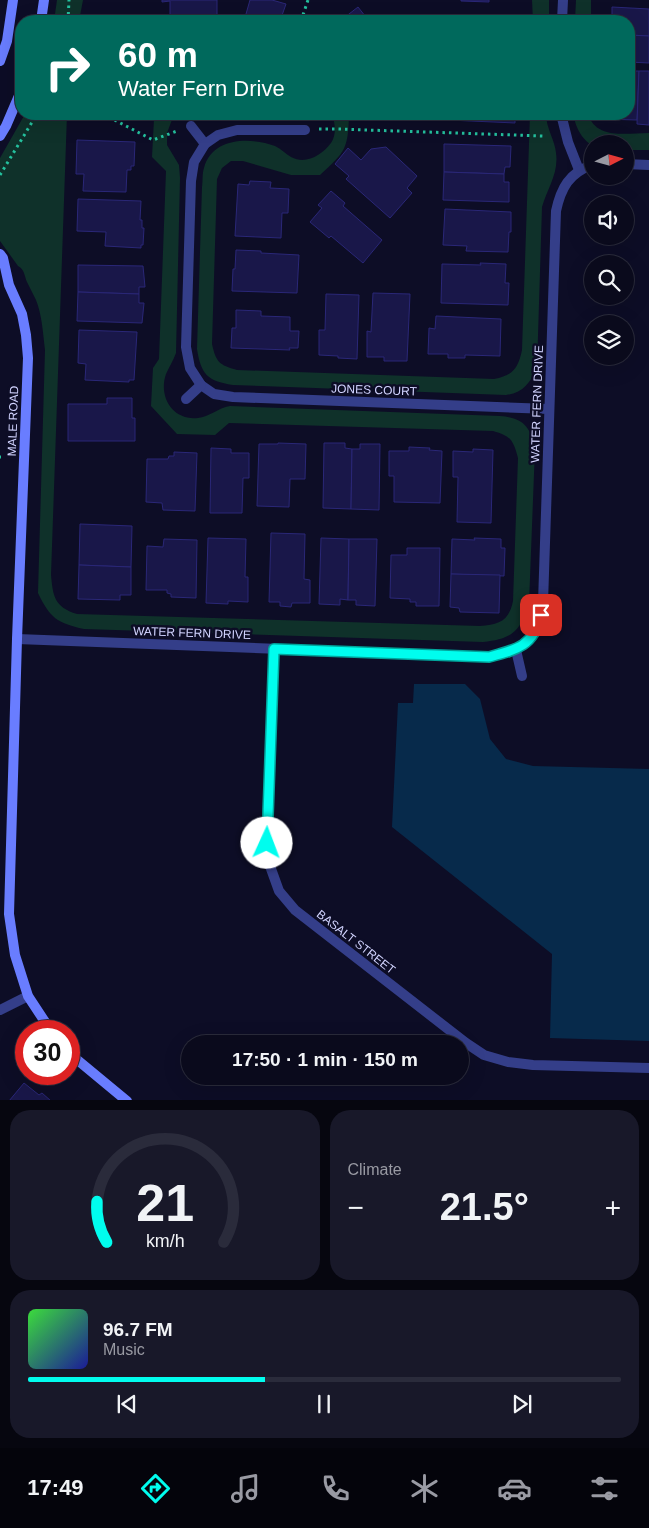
<!DOCTYPE html>
<html lang="en">
<head>
<meta charset="utf-8">
<style>
	:root { --surface:#0a0a1c; --page:#181829; --text:#f1f3f6; --muted:#999aa3; --line:#2a2b3b; --accent:#00fdee }
	body { margin:0; font-family:Helvetica,sans-serif; background:var(--page); color:var(--text); height:100vh; display:flex; flex-direction:column; font-size:19px; white-space:nowrap }
	* { box-sizing:border-box; margin:0 }
	p { font-size:16px; color:var(--muted) }
	.icon { flex:none; width:28px; height:28px; fill:none; stroke:currentColor; stroke-width:2; stroke-linecap:round; stroke-linejoin:round }
	.map { position:relative; height:1100px; overflow:hidden }
	.sheet { display:flex; flex-direction:column; gap:10px; padding:10px; background:#06060f; flex:1 }
	.sheet>* { flex:none }
	.guide { position:absolute; left:15px; top:15px; width:620px; height:105px; border-radius:20px; box-shadow:0 5px 20px #0002,0 0 0 1px var(--line); background:#00695c; color:#fff; overflow:hidden }
	.needle { width:32px; rotate:84deg }
	.fabs { position:absolute; left:584px; top:135px; display:grid; gap:10px }
	.fabs a { display:grid; place-items:center; width:50px; height:50px; border-radius:50%; background:var(--surface); box-shadow:0 5px 20px #0002,0 0 0 1px var(--line); font-size:25px }
	.speed { position:absolute; left:15px; top:1020px; display:flex; gap:10px; font-size:25px; font-weight:700; text-align:center }
	.speed>* { display:grid; place-content:center; width:65px; height:65px; border-radius:50%; background:var(--surface); box-shadow:0 5px 20px #0002,0 0 0 1px var(--line); line-height:1 }
	.speed .limit { border:8px solid #d22; background:#fff; color:#111 }
	.pin { position:absolute; display:grid; place-items:center; width:42px; height:42px; color:#fff; margin:-21px; border-radius:10px; box-shadow:0 2px 8px #0006 }
	.me { position:absolute; width:55px; margin:-28px; rotate:2deg; stroke-linejoin:round; filter:drop-shadow(0 0 4px #0008) }
	.turn { display:flex; align-items:center; gap:18px; height:105px; padding:0 20px; font-size:22px }
	.turn .icon { width:65px; height:65px; stroke-width:2.5 }
	.turn b { display:block; font-size:35px; line-height:42px }
	.big { font-size:38px; font-weight:600; line-height:1.1 }
	.sheet .card { flex:1; display:flex; flex-direction:column; justify-content:center; gap:8px; min-width:0; padding:0 18px; border-radius:20px; background:var(--page) }
	.sheet .dial { align-items:center; gap:0 }
	.dial svg { height:130px; overflow:visible; fill:none; stroke:var(--line); stroke-width:7; stroke-linecap:round; text-anchor:middle }
	.dial text { fill:var(--text); stroke:none }
	.song { display:flex; align-items:center; gap:15px }
	.cover { width:60px; height:60px; border-radius:8px; background:linear-gradient(135deg,hsl(120 70% 55%),hsl(240 70% 35%)) }
	.played { height:5px; border-radius:2px; background:linear-gradient(90deg,var(--accent) 40%,var(--line) 40%) }
	.keys { display:flex; justify-content:space-around; direction:ltr }
	.heat { display:flex; justify-content:space-between; align-items:center; font-size:28px; direction:ltr }
	.sheet .tiles { flex:1; display:grid; gap:10px; grid-template-columns:1fr 1fr }
	.card:last-child { grid-column:span 2 }
	.trip { position:absolute; left:181px; top:1035px; width:288px; height:50px; border-radius:25px; background:var(--surface); box-shadow:0 5px 20px #0002,0 0 0 1px var(--line); font-weight:600; line-height:50px; text-align:center }
	.menu { display:flex; height:80px; justify-content:space-around; align-items:center; background:#04040b; color:var(--muted) }
	.menu .icon { width:35px; height:35px }
	.menu .on { color:var(--accent) }
	.menu b { font-size:22px; color:var(--text) }
	.map>svg:first-child { display:block }
	.green { fill:#0f312a }
	.water { fill:#072a4b }
	.building { fill:#191749; stroke:#2a2777 }
	.lines { fill:none; stroke-linecap:round; stroke-linejoin:round }
	.path { stroke:#24c19e; stroke-width:3; stroke-dasharray:2.5 4; stroke-linecap:butt }
	.street { stroke:#343e89; stroke-width:10 }
	.secondary { stroke:#697dff; stroke-width:10 }
	.route-casing { stroke:#00a49b; stroke-width:12 }
	.route { stroke:#00fdee; stroke-width:9 }
	.labels { text-anchor:middle; stroke-width:5; stroke-linejoin:round; paint-order:stroke }
	.street-label { font-size:12px; fill:#d2d4ff; stroke:#0d0d26 }
</style>
</head>
<body>
<div class="map">
<svg width="649" height="1101" viewBox="0 0 649 1101">
	<rect width="100%" height="100%" fill="#0d0d26"/>
	<g class="green">
		<polygon points="57,0 83,0 79,21 54,21"/>
		<polygon points="532,0 549,0 549,21 533,21"/>
		<polygon points="576,0 591,0 591,21 575,21"/>
		<path d="M25 114H67L51 575C53 596 54 607 77 614L480 626C499 625 509 621 513 601L518 458C513 440 511 436 493 431L229 423 215 435 177 434 151 406 153 368 159 359 166 171 152 157 154 119 160 114H176L173 117 167 133V145L179 165 180 178 176 353C173 361 169 367 166 374 158 397 173 421 198 418 209 417 218 408 230 406L500 416C523 418 530 426 535 448L529 604C520 631 513 639 483 642L84 629C57 623 50 618 38 593L45 350C43 333 42 315 36 300 33 294 30 288 27 282 24 275 25 270 18 266L0 241V158Z"/>
		<path d="M220 114H274C256 122 238 122 220 114Z"/>
		<path d="M332 114H349C348 149 346 151 320 175H291L243 161H231L222 168 217 179 212 344C216 362 219 365 237 370L494 379C513 375 518 369 522 350L530 114H546C546 128 555 140 556 153 559 173 547 189 542 207L537 368C530 383 523 393 506 395L233 385C207 381 201 374 197 349L202 187C203 181 202 174 204 168 212 137 251 137 275 146 281 149 286 154 291 157 306 165 322 155 331 143 337 134 335 123 332 114Z"/>
		<path d="M574 114H588C596 140 627 133 649 133V150H625V144L592 145C582 140 574 125 574 114Z"/>
	</g>
	<polygon class="water" points="414,684 465,684 480,699 490,739 506,759 533,766 649,769 649,1041 550,1038 552,954 392,827 398,703 413,703"/>
	<g class="building">
		<polygon points="162,0 217,0 217,21 168,21 170,21 170,1 162,2"/>
		<polygon points="250,0 272,0 286,4 280,21 244,21"/>
		<polygon points="461,0 489,0 489,2 461,1"/>
		<polygon points="358,7 369,21 340,21"/>
		<polygon points="612,7 649,9 649,36 629,35 629,21 612,21"/>
		<polygon points="629,35 649,36 649,63 629,62"/>
		<polygon points="629,71 639,71 637,120 602,119 602,114 629,114"/>
		<polygon points="639,71 649,71 649,125 637,124"/>
		<polygon points="450,114 515,114 515,123 449,120"/>
		<polygon points="77,140 135,142 134,166 131,166 131,170 127,170 126,192 83,191 84,174 76,174"/>
		<polygon points="444,144 511,146 510,167 505,167 504,174 444,172"/>
		<polygon points="386,147 417,176 407,188 412,193 390,218 346,179 349,176 335,164 348,148 361,160 371,149"/>
		<polygon points="444,172 504,174 504,182 509,182 509,202 443,200"/>
		<polygon points="250,181 271,182 270,188 289,189 288,213 282,213 281,238 235,236 238,184 249,185"/>
		<polygon points="331,191 345,203 343,206 382,240 363,263 331,236 329,238 310,222 322,208 318,205"/>
		<polygon points="78,199 141,201 140,220 142,220 142,228 144,228 143,245 141,245 141,248 105,246 106,232 77,231"/>
		<polygon points="445,209 511,212 511,232 509,232 508,252 466,251 467,246 443,245"/>
		<polygon points="236,250 261,251 261,253 299,255 297,293 232,291 233,269 235,269"/>
		<polygon points="480,263 506,264 505,283 509,283 508,305 441,303 442,264 481,265"/>
		<polygon points="78,265 143,266 145,287 139,287 139,294 78,292"/>
		<polygon points="78,292 139,294 139,303 144,303 142,323 77,321"/>
		<polygon points="373,293 410,294 407,361 384,361 384,357 367,357 367,331 371,332"/>
		<polygon points="326,294 359,295 357,359 338,358 338,356 319,355 319,330 325,330"/>
		<polygon points="236,310 261,311 261,316 290,317 290,331 299,331 298,348 289,348 290,350 231,348 232,328 236,328"/>
		<polygon points="436,316 501,319 500,356 465,355 465,358 448,358 448,354 428,354 429,328 435,329"/>
		<polygon points="79,330 137,332 134,380 129,380 129,382 85,380 86,364 78,363"/>
		<polygon points="107,398 132,398 132,418 135,418 135,441 68,441 68,404 107,404"/>
		<polygon points="278,443 306,444 305,479 290,479 289,507 257,506 259,444 278,444"/>
		<polygon points="324,443 345,443 345,448 352,449 351,509 323,508"/>
		<polygon points="360,444 380,444 379,510 351,509 352,449 360,449"/>
		<polygon points="409,447 430,448 429,450 442,451 440,503 394,502 394,476 389,476 389,451 409,451"/>
		<polygon points="211,448 231,449 231,453 249,453 249,478 243,478 242,513 210,513"/>
		<polygon points="473,449 493,450 491,523 457,522 458,477 453,477 453,451 473,452"/>
		<polygon points="174,452 197,453 195,511 163,510 162,503 146,502 147,459 168,459 169,456 174,456"/>
		<polygon points="80,524 132,526 131,567 79,565"/>
		<polygon points="271,533 305,534 304,579 310,580 310,603 292,603 291,607 280,606 280,602 269,602"/>
		<polygon points="208,538 246,539 245,577 248,577 248,602 228,601 228,604 206,603"/>
		<polygon points="321,538 349,539 348,600 340,599 340,605 319,604"/>
		<polygon points="474,538 501,539 501,548 505,548 504,576 451,574 452,539 475,540"/>
		<polygon points="164,539 197,540 196,598 171,597 171,594 167,593 167,590 146,590 147,546 163,547"/>
		<polygon points="349,539 377,539 375,606 356,605 356,600 348,600"/>
		<polygon points="407,548 440,548 439,606 416,606 416,602 410,602 410,599 390,598 391,555 407,555"/>
		<polygon points="79,565 131,567 131,595 120,595 120,600 78,599"/>
		<polygon points="451,574 500,575 499,613 460,612 459,608 450,607"/>
		<polygon points="24,1083 39,1095 42,1093 51,1101 9,1101"/>
	</g>
	<g class="lines">
		<g class="path">
			<polyline points="68,21 69,0"/>
			<polyline points="301,21 308,0"/>
			<polyline points="103,114 153,140 177,131"/>
			<polyline points="319,129 338,129 543,136"/>
			<polyline points="0,175 37,114"/>
			<polyline points="0,457 1,457"/>
		</g>
		<g class="street">
			<polyline points="562,21 563,0"/>
			<polyline points="561,114 568,142 579,170"/>
			<polyline points="191,126 205,144"/>
			<polyline points="305,130 237,130 218,135 205,144 194,162 191,181 186,347 190,368 201,385 214,394 233,397 549,409"/>
			<polyline points="625,164 649,165"/>
			<polyline points="186,399 201,385"/>
			<path d="M17 639 489 657C509 652 529 648 538 627 541 620 542 611 543 603L556 211C561 188 569 173 592 165"/>
			<polyline points="274,649 267,843 270,866 279,891 295,910 466,1043 484,1055 508,1062 533,1065 649,1068"/>
			<polyline points="516,650 522,676"/>
			<polyline points="0,1010 28,996"/>
		</g>
		<g class="secondary">
			<polyline points="41,21 44,0"/>
			<polyline points="0,61 7,41 13,0"/>
			<polyline points="0,136 6,126 21,91"/>
			<polyline points="0,254 3,258 9,285 22,314 26,335 28,358 17,639 9,914 15,955 28,996 51,1031"/>
			<polyline points="69,1053 127,1101"/>
		</g>
	</g>
	<g class="lines">
		<g class="route-casing">
			<path id="route" d="M267 843 274 649 489 657C516 650 534 646 541 615"/>
		</g>
		<use href="#route" class="route"/>
	</g>
	<g class="labels">
		<g class="street-label">
			<text transform="translate(374 390) rotate(2)" y="4">JONES COURT</text>
			<text transform="translate(537 404) rotate(-88)" y="4">WATER FERN DRIVE</text>
			<text transform="translate(13 421) rotate(-88)" y="4">MALE ROAD</text>
			<text transform="translate(192 633) rotate(2)" y="4">WATER FERN DRIVE</text>
			<text transform="translate(356 942) rotate(38)" y="4">BASALT STREET</text>
		</g>
	</g>
</svg>
<div class="fabs">
<a><svg class="needle" viewBox="-14 -14 28 28"><path d="M0-13l5 13h-10z" fill="#e53935"/><path d="M0 13l5-13h-10z" fill="#999aa3"/></svg></a>
<a><svg class="icon" aria-label="sound" viewBox="0 0 24 24"><path d="M4 9h4l5-4v14l-5-4H4zM17 9q2 3 0 6"/></svg></a>
<a><svg class="icon" aria-label="search" viewBox="0 0 24 24"><circle cx="10" cy="10" r="6"/><path d="M15 15l6 6"/></svg></a>
<a><svg class="icon" aria-label="layers" viewBox="0 0 24 24"><path d="M12 4l9 5-9 5-9-5zM3 14l9 5 9-5"/></svg></a>
</div>
<div class="speed"><div class="limit">30</div></div>
<div class="pin" style="left:541px;top:615px;background:#d93025"><svg class="icon" aria-label="arrive" viewBox="0 0 24 24"><path d="M6 21V4h12l-3 4 3 4H6"/></svg></div>
<svg class="me" style="left:267px;top:843px" viewBox="-20 -20 40 40"><circle r="19" fill="#fff"/><path d="M0-13L10 11 0 6-10 11z" fill="#00fdee"/></svg>
<div class="trip">17:50 · 1 min · 150 m</div>
<div class="guide">
<div class="turn"><svg class="icon" aria-label="right" viewBox="0 0 24 24"><path d="M7 20v-9h11M14 6l5 5-5 5"/></svg><div><b>60 m</b>Water Fern Drive</div></div>
</div>
</div>
<section class="sheet">
<div class="tiles">
<div class="card dial"><svg viewBox="0 0 100 80">
<path d="M14 69A42 42 0 1 1 86 69"/>
<path d="M14 69A42 42 0 0 1 8 44" stroke="#00fdee"/>
<text x="50" y="56" font-size="32" font-weight="700">21</text>
<text x="50" y="72" font-size="11">km/h</text>
</svg></div>
<div class="card"><p>Climate</p>
<div class="heat"><a>−</a><b class="big">21.5°</b><a>+</a></div>
</div>
<div class="card">
<div class="song"><i class="cover"></i><div><b>96.7 FM</b><p>Music</p></div></div>
<div class="played"></div>
<div class="keys"><svg class="icon" aria-label="previous" viewBox="0 0 24 24"><path d="M18 5L8 12l10 7zM5 5v14"/></svg><svg class="icon" aria-label="pause" viewBox="0 0 24 24"><path d="M8 5v14M16 5v14"/></svg><svg class="icon" aria-label="next" viewBox="0 0 24 24"><path d="M6 5l10 7-10 7zM19 5v14"/></svg></div>
</div>
</div>
</section>
<nav class="menu">
<b>17:49</b>
<svg class="icon on" aria-label="directions" viewBox="0 0 24 24"><path d="M12 3l9 9-9 9-9-9zM9 14v-3h6M13 9l2 2-2 2"/></svg>
<svg class="icon" aria-label="music" viewBox="0 0 24 24"><path d="M9 18V5l10-2v13"/><circle cx="6" cy="18" r="3"/><circle cx="16" cy="16" r="3"/></svg>
<svg class="icon" aria-label="phone" viewBox="0 0 24 24"><path d="M5 4h4l2 5-3 2q2 4 5 5l2-3 5 2v4C11 20 4 13 5 4z"/></svg>
<svg class="icon" aria-label="climate" viewBox="0 0 24 24"><path d="M12 3v18M4 7l16 10M4 17L20 7"/></svg>
<svg class="icon" aria-label="car" viewBox="0 0 24 24"><path d="M5 17H2v-5l4-1 3-4h7l3 4 3 1v5h-3M9 17h6M6 11h13"/><circle cx="7" cy="17" r="2"/><circle cx="17" cy="17" r="2"/></svg>
<svg class="icon" aria-label="filters" viewBox="0 0 24 24"><path d="M4 7h16M4 17h16"/><circle cx="9" cy="7" r="2"/><circle cx="15" cy="17" r="2"/></svg>
</nav>
</body>
</html>
